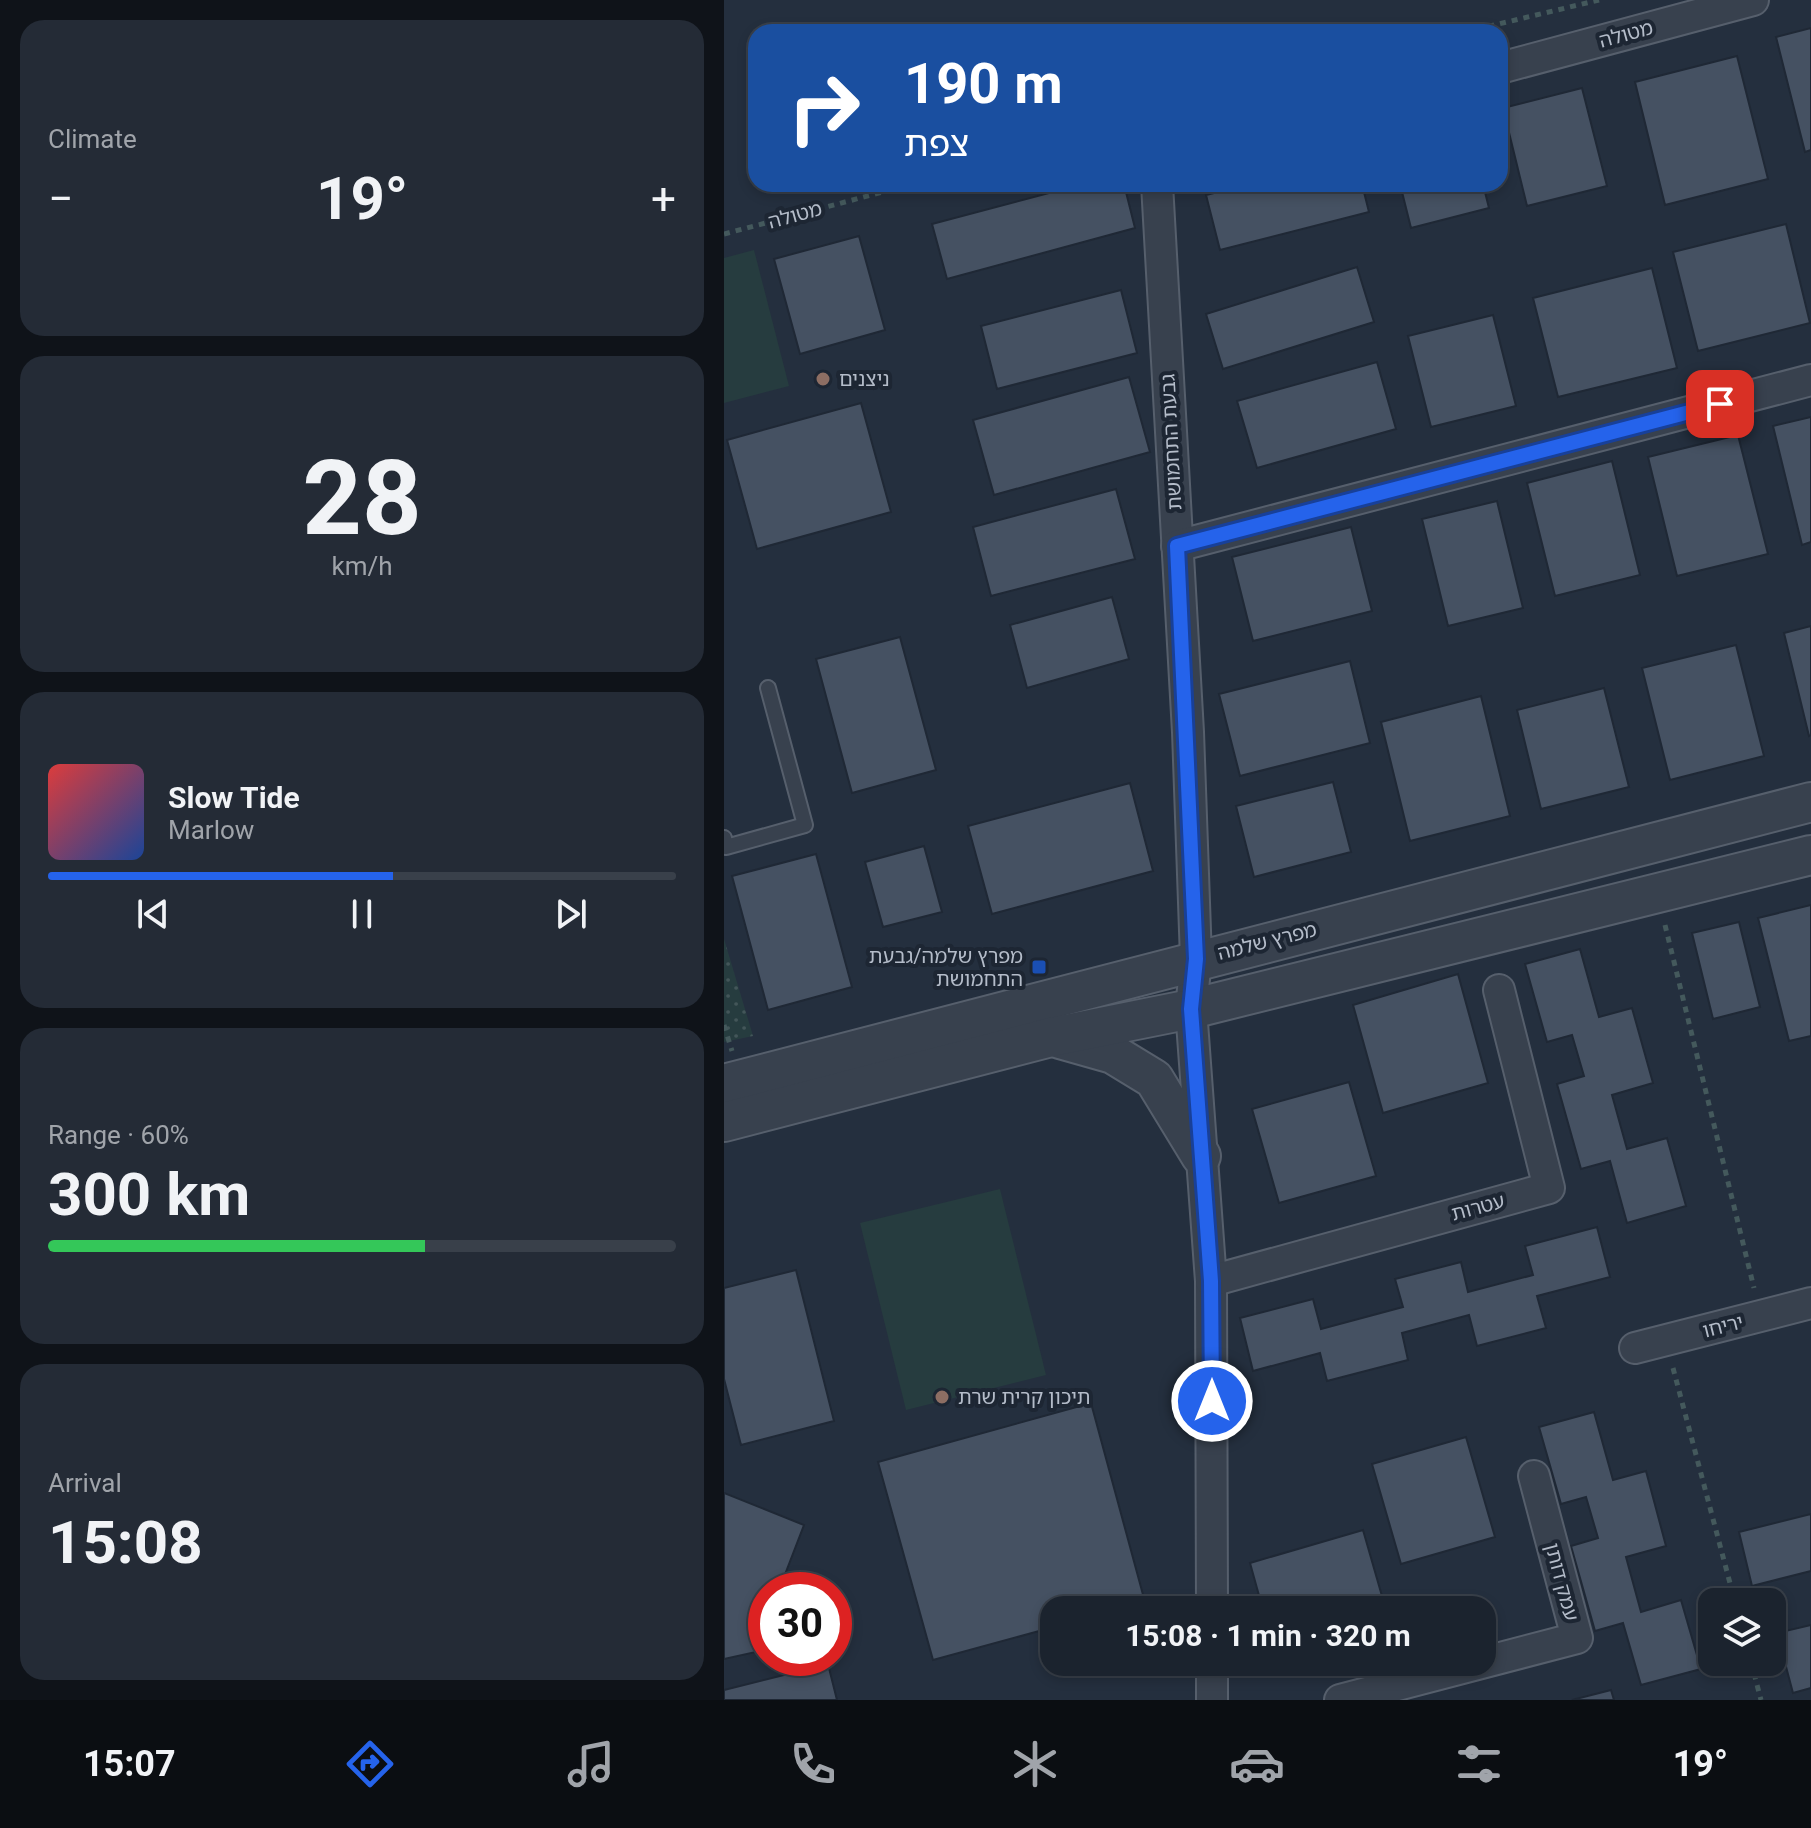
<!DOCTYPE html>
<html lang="en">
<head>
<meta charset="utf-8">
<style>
	:root { --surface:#1b232e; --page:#242b36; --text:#f1f3f6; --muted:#a0a4aa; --line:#39404a; --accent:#2563eb }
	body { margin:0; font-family:Roboto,"Noto Sans Hebrew",sans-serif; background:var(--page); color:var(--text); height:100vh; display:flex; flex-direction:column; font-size:30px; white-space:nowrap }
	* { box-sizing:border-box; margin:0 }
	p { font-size:26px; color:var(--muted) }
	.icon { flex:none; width:44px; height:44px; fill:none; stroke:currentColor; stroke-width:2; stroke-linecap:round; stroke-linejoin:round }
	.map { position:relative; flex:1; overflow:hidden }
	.side { display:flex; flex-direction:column; gap:20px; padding:20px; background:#0f1319; width:724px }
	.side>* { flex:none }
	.guide { position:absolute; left:24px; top:24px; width:760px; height:168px; border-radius:24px; box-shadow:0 4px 12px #0003,0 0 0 2px var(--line); background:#1a4fa0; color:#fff; overflow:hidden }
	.controls { position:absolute; left:974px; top:1588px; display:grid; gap:16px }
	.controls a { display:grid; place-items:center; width:88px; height:88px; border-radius:16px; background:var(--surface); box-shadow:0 4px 12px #0003,0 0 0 2px var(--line); font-size:40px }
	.speed { position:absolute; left:24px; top:1572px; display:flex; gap:16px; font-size:40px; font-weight:700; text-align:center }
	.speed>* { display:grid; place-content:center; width:104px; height:104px; border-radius:50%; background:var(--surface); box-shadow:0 4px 12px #0003,0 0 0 2px var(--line); line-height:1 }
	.speed .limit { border:12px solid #d22; background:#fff; color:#111 }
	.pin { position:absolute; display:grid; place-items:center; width:68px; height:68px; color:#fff; margin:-34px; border-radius:16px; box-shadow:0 4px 12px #0006 }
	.me { position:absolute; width:88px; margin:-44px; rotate:0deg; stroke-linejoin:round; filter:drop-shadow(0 0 6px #0008) }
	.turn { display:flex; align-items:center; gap:28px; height:168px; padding:0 24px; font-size:36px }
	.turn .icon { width:104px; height:104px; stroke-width:2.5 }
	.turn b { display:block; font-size:56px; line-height:68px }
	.big { font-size:60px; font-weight:700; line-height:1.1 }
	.side .widget { flex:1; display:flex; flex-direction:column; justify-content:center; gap:12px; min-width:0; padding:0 28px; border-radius:24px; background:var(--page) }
	.side .dial { align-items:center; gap:0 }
	.dial b { font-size:104px; line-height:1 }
	.song { display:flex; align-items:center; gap:24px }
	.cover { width:96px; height:96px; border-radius:12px; background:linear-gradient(135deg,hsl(0 70% 55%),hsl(220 70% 35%)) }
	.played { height:8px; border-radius:4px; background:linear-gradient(90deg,var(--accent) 55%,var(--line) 55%) }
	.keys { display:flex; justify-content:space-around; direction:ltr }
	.heat { display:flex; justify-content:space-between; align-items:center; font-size:44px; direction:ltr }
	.charge { height:12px; border-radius:6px; background:linear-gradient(90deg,#34c759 60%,var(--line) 0) }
	.trip { position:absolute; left:316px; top:1596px; width:456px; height:80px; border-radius:24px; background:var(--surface); box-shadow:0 4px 12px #0003,0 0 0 2px var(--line); font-weight:700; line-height:80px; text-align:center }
	.tab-bar { display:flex; height:128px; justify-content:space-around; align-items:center; background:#0b0e12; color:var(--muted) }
	.tab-bar .icon { width:56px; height:56px }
	.tab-bar .current { color:var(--accent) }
	.tab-bar b { font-size:36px; color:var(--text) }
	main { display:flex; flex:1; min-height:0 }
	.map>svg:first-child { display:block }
	.green { fill:#263c3f }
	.park { fill:url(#park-dots) }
	.building { fill:#455162; stroke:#1f2835; stroke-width:2 }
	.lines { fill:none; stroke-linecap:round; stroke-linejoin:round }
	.service-casing { stroke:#565f6c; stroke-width:18 }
	.minor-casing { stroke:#565f6c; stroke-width:34 }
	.tertiary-casing { stroke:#565f6c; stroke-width:42 }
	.path { stroke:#44595c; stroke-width:5; stroke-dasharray:6 6; stroke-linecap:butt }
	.service { stroke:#38414e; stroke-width:14 }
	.minor { stroke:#38414e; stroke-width:30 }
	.tertiary { stroke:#38414e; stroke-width:38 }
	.route-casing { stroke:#184099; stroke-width:20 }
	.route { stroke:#2563eb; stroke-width:14 }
	.education-dot { fill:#8d6e63; stroke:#1d2633; stroke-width:3 }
	.transit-dot { fill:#1a4fb4; stroke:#1d2633; stroke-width:3 }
	.labels { text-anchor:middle; stroke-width:8; stroke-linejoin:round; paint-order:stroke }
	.street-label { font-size:20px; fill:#b4bcc9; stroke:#1d2633 }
	.poi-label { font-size:20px; fill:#b4bcc9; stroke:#1d2633; text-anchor:start }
</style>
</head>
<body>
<main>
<section class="side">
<div class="widget"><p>Climate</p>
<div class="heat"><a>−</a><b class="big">19°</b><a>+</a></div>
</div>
<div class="widget dial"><b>28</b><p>km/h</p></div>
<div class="widget">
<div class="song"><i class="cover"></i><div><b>Slow Tide</b><p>Marlow</p></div></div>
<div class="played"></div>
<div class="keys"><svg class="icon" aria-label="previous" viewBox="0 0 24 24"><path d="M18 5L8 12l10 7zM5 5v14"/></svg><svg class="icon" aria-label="pause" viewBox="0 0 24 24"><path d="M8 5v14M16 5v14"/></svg><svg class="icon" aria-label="next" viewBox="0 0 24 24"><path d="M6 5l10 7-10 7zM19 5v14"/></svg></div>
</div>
<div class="widget"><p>Range · 60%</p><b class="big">300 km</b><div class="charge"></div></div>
<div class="widget"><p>Arrival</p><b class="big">15:08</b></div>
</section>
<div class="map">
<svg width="1087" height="1700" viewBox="0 0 1087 1700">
	<defs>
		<pattern id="park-dots" width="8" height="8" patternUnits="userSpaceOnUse" patternTransform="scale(2)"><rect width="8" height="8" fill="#263c3f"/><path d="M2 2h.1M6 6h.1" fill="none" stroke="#435659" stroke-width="1.8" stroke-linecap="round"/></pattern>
	</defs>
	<rect width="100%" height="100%" fill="#242f3e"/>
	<g class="green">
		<polygon points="30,250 65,386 0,403 0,258"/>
		<polygon points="276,1189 322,1375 182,1410 136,1223"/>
	</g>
	<polygon class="park" points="0,939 29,1036 0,1042"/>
	<g class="building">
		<polygon points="1087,28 1087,150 1081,152 1052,37"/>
		<polygon points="1013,56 1044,179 941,205 911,82"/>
		<polygon points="858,88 883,186 803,206 779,108"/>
		<polygon points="359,184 400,184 411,228 223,279 208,224"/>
		<polygon points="526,184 638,184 645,212 496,250 482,195"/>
		<polygon points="676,184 759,184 765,208 687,228"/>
		<polygon points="1062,224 1086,323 974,351 949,252"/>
		<polygon points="135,236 161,330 76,354 50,259"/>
		<polygon points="633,267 650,322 499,369 482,314"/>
		<polygon points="928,268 953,368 834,397 809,298"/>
		<polygon points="397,290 413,353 273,389 257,326"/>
		<polygon points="769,315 792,406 707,427 684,336"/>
		<polygon points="653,362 672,429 533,468 513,401"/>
		<polygon points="405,377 426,452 270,495 249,420"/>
		<polygon points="137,403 167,512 33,549 3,440"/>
		<polygon points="1087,417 1087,542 1078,545 1049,426"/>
		<polygon points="1014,435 1044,554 953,576 924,457"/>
		<polygon points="888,461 916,575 831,596 803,483"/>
		<polygon points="392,489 411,559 267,596 249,527"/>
		<polygon points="773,501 799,608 724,626 698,519"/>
		<polygon points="627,527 648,611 529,641 508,557"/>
		<polygon points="388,597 405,659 303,688 286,625"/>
		<polygon points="1087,626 1087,735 1085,736 1060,633"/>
		<polygon points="176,637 212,770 128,793 92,659"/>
		<polygon points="1012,645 1040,756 946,780 918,668"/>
		<polygon points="626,661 646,743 516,776 495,694"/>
		<polygon points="880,688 905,787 817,809 793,710"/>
		<polygon points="757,696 786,816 686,841 657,722"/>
		<polygon points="609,782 627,852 530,877 512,806"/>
		<polygon points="406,783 429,871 268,914 244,826"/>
		<polygon points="200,846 218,912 159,927 141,862"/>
		<polygon points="92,854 128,987 44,1010 8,876"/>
		<polygon points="1087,905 1087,1036 1065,1041 1034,918"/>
		<polygon points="1015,922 1036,1007 989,1019 968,933"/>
		<polygon points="856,949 875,1017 908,1008 929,1083 888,1095 903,1149 943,1138 962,1206 903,1223 886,1161 857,1169 833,1084 860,1076 848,1035 823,1042 801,964"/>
		<polygon points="734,974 764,1083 659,1113 629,1005"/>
		<polygon points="625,1082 652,1176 555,1203 528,1109"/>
		<polygon points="873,1227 886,1277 813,1296 822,1328 753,1346 745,1315 678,1333 684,1360 603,1381 596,1353 529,1371 516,1318 589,1299 597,1329 679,1307 671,1279 737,1262 744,1292 809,1275 801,1246"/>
		<polygon points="72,1270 110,1421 17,1445 0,1379 0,1288"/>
		<polygon points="367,1403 421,1602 390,1610 330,1610 330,1627 209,1660 154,1462"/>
		<polygon points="870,1412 889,1480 922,1471 942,1546 902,1557 917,1612 957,1600 977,1669 917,1685 899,1623 871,1631 847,1546 874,1538 862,1497 837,1504 815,1427"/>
		<polygon points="742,1437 771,1537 677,1564 648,1464"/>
		<polygon points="0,1493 80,1525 55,1590 42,1590 42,1626 32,1652 0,1659"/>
		<polygon points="1087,1514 1087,1571 1028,1586 1015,1532"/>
		<polygon points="639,1530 662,1610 539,1610 526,1563"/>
		<polygon points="1087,1625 1087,1688 1069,1693 1053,1633"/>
		<polygon points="104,1664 113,1700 0,1700 0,1690"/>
		<polygon points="887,1690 890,1700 848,1700"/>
	</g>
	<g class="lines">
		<g class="service-casing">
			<polyline id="service" points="0,838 2,847 81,825 44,688"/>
		</g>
		<g class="minor-casing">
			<g id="minor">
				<polyline points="776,68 1029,0"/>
				<polyline points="433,184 464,732 472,959 467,1009 487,1281 488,1610"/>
				<polyline points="453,546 1087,380"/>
				<polyline points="487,1281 825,1188 775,990"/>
				<polyline points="911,1348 1087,1303"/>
				<polyline points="488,1700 488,1662"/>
				<polyline points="616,1700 853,1638 810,1476"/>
			</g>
		</g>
		<g class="tertiary-casing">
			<g id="tertiary">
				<polyline points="336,1039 389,1054 430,1079 477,1156"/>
				<polyline points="0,1084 1087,802"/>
				<polyline points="0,1122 327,1037 467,1009 1087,855"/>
			</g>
		</g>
		<g class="path">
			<polyline points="741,32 875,0"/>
			<polyline points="0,234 189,184"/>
			<polyline points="941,925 1030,1288"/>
			<polyline points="0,1025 8,1051"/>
			<polyline points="949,1368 1011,1602"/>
			<polyline points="1027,1662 1037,1700"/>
		</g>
		<use href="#service" class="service"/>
		<use href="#minor" class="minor"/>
		<use href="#tertiary" class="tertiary"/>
	</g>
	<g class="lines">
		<g class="route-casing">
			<polyline id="route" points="488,1401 487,1281 467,1009 472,959 453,546 996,404"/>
		</g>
		<use href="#route" class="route"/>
	</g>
	<g class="education-dot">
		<circle cx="99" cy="379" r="8"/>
		<circle cx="218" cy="1397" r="8"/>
	</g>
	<rect class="transit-dot" x="307" y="959" width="16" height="16" rx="4"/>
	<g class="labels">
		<g class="street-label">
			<text transform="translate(902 34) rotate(-15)" y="7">מטולה</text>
			<text transform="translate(71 215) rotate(-15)" y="7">מטולה</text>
			<text transform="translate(447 442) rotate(-93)" y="7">גבעת התחמושת</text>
			<text transform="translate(543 941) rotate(-14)" y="7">מפרץ שלמה</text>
			<text transform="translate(754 1207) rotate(-15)" y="7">עטרות</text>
			<text transform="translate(999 1326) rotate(-14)" y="7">יריחו</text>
			<text transform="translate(838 1582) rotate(75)" y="7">עמק דותן</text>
		</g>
		<g class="poi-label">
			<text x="115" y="386">ניצנים</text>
			<text x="299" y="963" text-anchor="end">מפרץ שלמה/גבעת<tspan x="299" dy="23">התחמושת</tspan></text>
			<text x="234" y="1404">תיכון קרית שרת</text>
		</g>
	</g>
</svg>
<div class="controls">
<a><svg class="icon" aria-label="layers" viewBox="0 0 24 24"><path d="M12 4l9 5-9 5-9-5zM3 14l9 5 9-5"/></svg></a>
</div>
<div class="speed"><div class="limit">30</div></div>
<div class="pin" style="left:996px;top:404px;background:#d93025"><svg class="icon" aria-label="arrive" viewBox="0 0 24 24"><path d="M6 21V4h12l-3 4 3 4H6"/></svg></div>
<svg class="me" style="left:488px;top:1401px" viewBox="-20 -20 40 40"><circle r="17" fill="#2563eb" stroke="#fff" stroke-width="3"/><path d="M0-11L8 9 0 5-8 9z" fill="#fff"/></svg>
<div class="trip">15:08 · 1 min · 320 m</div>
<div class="guide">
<div class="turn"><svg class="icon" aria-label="right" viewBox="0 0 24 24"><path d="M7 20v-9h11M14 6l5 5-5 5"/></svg><div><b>190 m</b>צפת</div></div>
</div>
</div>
</main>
<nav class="tab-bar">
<b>15:07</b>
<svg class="icon current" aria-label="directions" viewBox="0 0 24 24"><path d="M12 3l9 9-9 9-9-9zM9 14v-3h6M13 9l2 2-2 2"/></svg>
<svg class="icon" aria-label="music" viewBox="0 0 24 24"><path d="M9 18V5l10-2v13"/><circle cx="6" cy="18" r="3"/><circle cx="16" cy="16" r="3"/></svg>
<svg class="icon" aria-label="phone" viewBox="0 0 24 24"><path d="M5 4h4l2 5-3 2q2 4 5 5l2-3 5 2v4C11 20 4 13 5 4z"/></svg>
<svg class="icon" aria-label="climate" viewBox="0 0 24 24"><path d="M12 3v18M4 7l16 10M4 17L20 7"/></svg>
<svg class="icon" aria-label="car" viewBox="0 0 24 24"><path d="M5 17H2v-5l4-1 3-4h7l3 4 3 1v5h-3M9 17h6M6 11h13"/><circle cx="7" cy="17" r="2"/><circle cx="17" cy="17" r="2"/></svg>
<svg class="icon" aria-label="filters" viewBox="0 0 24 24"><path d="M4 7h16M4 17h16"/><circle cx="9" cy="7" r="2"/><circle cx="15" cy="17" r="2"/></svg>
<b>19°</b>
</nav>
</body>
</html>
